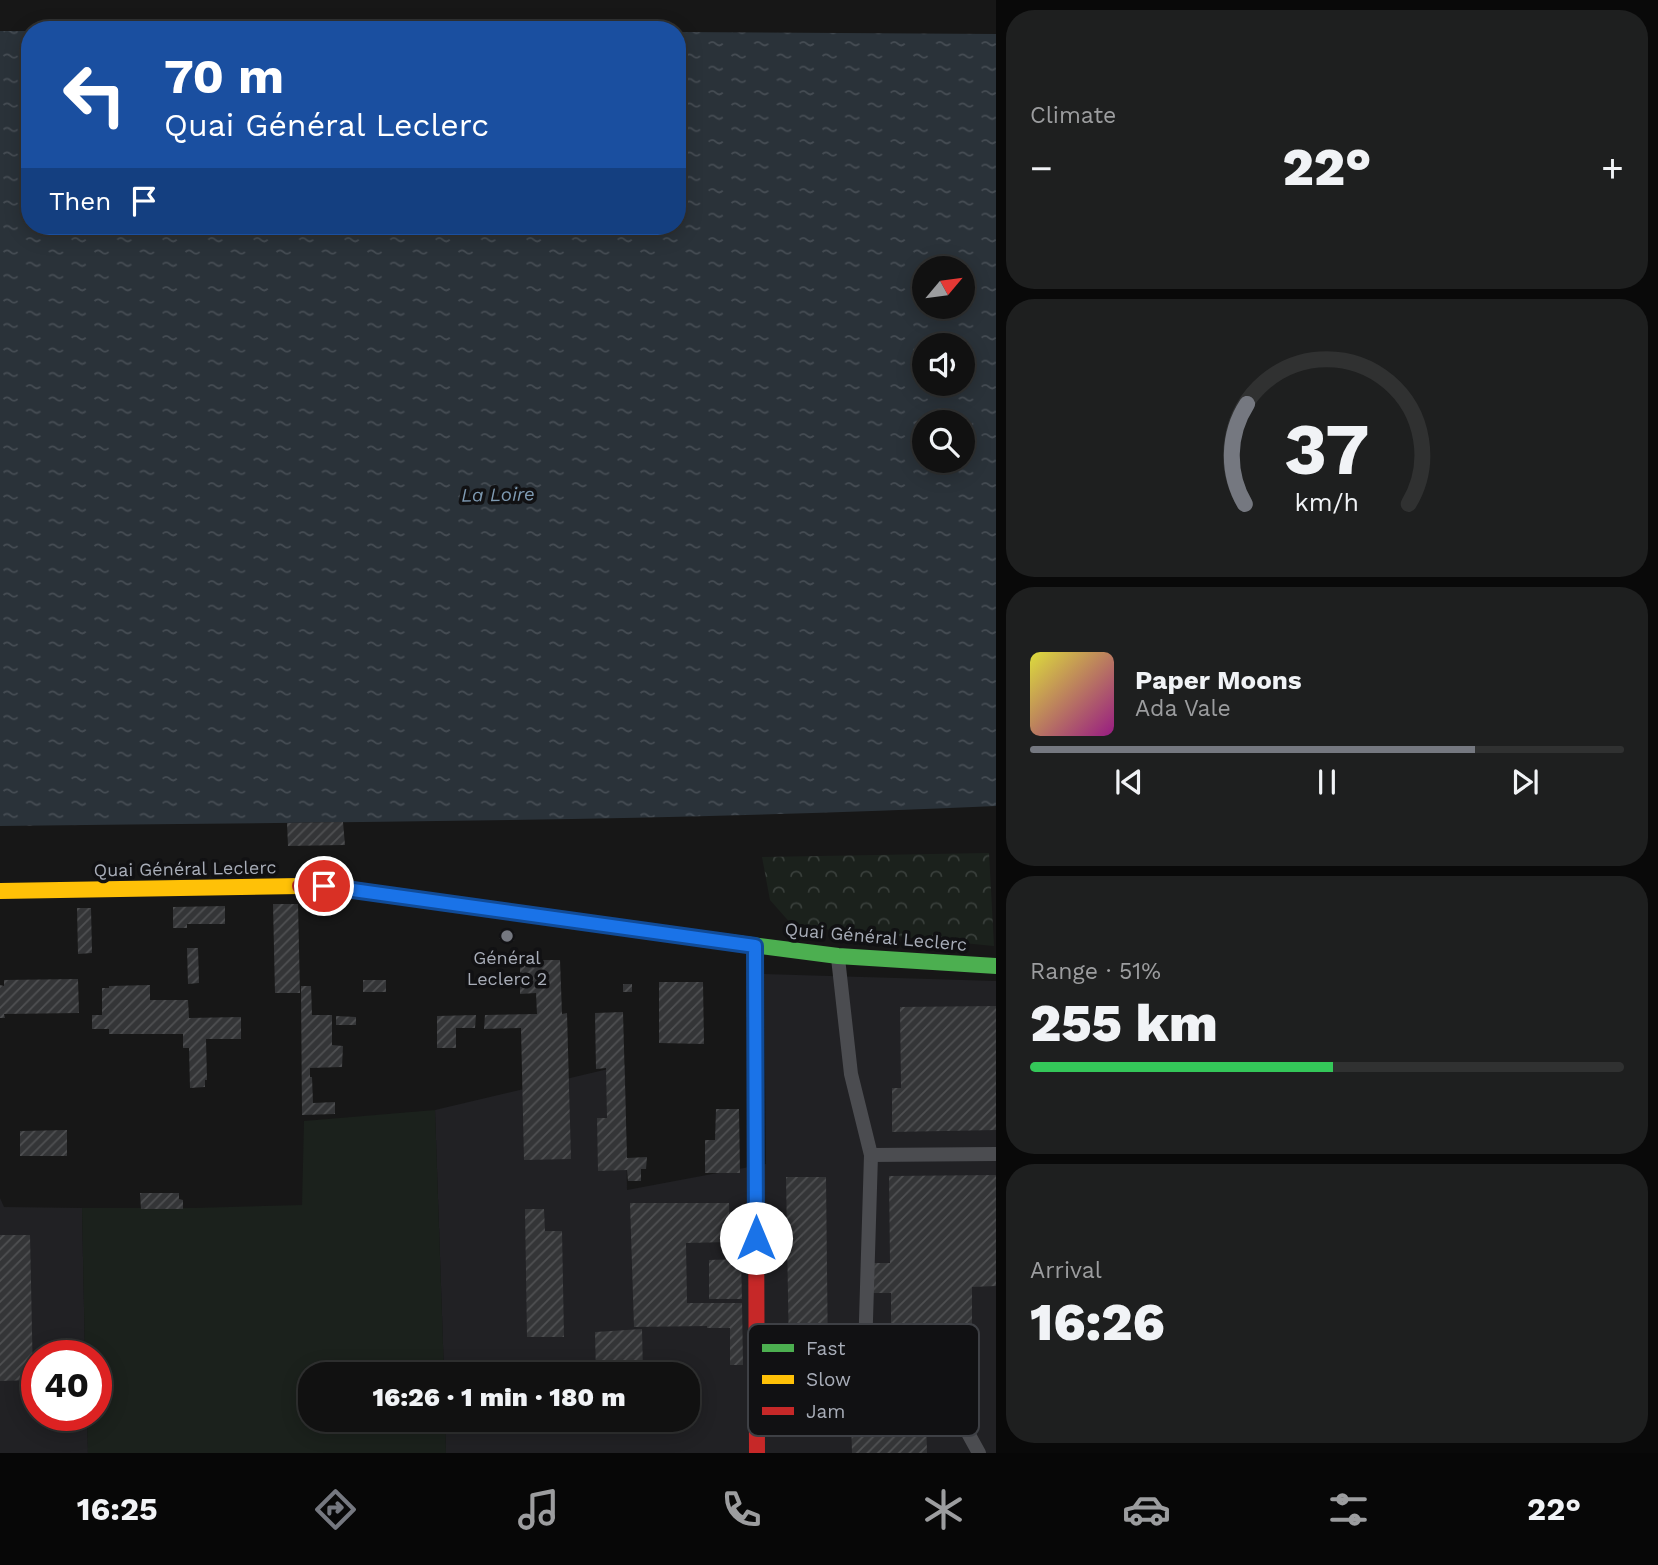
<!DOCTYPE html>
<html lang="en">
<head>
<meta charset="utf-8">
<style>
	:root { --surface:#111; --page:#1e1f1f; --text:#f1f3f6; --muted:#9c9d9f; --line:#303131; --accent:#757880 }
	body { margin:0; font-family:"Work Sans",sans-serif; background:var(--page); color:var(--text); height:100vh; display:flex; flex-direction:column; font-size:26px; white-space:nowrap }
	* { box-sizing:border-box; margin:0 }
	p { font-size:23px; color:var(--muted) }
	.icon { flex:none; width:38px; height:38px; fill:none; stroke:currentColor; stroke-width:2; stroke-linecap:round; stroke-linejoin:round }
	.map { position:relative; flex:1; overflow:hidden }
	.side { display:flex; flex-direction:column; gap:10px; padding:10px; background:#090909; width:662px }
	.side>* { flex:none }
	.top-card { position:absolute; left:21px; top:21px; width:665px; height:214px; border-radius:28px; box-shadow:0 4px 18px #0003,0 0 0 2px var(--line); background:#1a4fa0; color:#fff; overflow:hidden }
	.needle { width:46px; rotate:61deg }
	.fabs { position:absolute; left:912px; top:256px; display:grid; gap:14px }
	.fabs a { display:grid; place-items:center; width:63px; height:63px; border-radius:50%; background:var(--surface); box-shadow:0 4px 18px #0003,0 0 0 2px var(--line); font-size:35px }
	.speed { position:absolute; left:21px; top:1340px; display:flex; gap:14px; font-size:35px; font-weight:700; text-align:center }
	.speed>* { display:grid; place-content:center; width:91px; height:91px; border-radius:50%; background:var(--surface); box-shadow:0 4px 18px #0003,0 0 0 2px var(--line); line-height:1 }
	.speed .limit { border:10px solid #d22; background:#fff; color:#111 }
	.pin { position:absolute; display:grid; place-items:center; width:60px; height:60px; color:#fff; margin:-30px; border:4px solid #fff; border-radius:50%; box-shadow:0 2px 7px #0007 }
	.me { position:absolute; width:77px; margin:-38px; rotate:0deg; stroke-linejoin:round; filter:drop-shadow(0 0 5px #0008) }
	.turn { display:flex; align-items:center; gap:24px; height:147px; padding:0 28px; font-size:32px }
	.turn .icon { width:91px; height:91px; stroke-width:2.5 }
	.turn b { display:block; font-size:49px; line-height:60px }
	.then { display:flex; align-items:center; height:66px; padding:0 28px; background:#0003; gap:14px; font-size:26px }
	.big { font-size:52px; font-weight:800; line-height:1.1 }
	.side .tile { flex:1; display:flex; flex-direction:column; justify-content:center; gap:10px; min-width:0; padding:0 24px; border-radius:28px; background:var(--page) }
	.side .dial { align-items:center; gap:0 }
	.dial svg { height:182px; overflow:visible; fill:none; stroke:var(--line); stroke-width:7; stroke-linecap:round; text-anchor:middle }
	.dial text { fill:var(--text); stroke:none }
	.song { display:flex; align-items:center; gap:21px }
	.cover { width:84px; height:84px; border-radius:10px; background:linear-gradient(135deg,hsl(60 70% 55%),hsl(310 70% 35%)) }
	.played { height:7px; border-radius:4px; background:linear-gradient(90deg,var(--accent) 75%,var(--line) 75%) }
	.keys { display:flex; justify-content:space-around; direction:ltr }
	.heat { display:flex; justify-content:space-between; align-items:center; font-size:38px; direction:ltr }
	.charge { height:10px; border-radius:5px; background:linear-gradient(90deg,#34c759 51%,var(--line) 0) }
	.trip { position:absolute; left:298px; top:1362px; width:402px; height:70px; border-radius:28px; background:var(--surface); box-shadow:0 4px 18px #0003,0 0 0 2px var(--line); font-weight:800; line-height:70px; text-align:center }
	.tab-bar { display:flex; height:112px; justify-content:space-around; align-items:center; background:#070707; color:var(--muted) }
	.tab-bar .icon { width:49px; height:49px }
	.tab-bar .selected { color:var(--accent) }
	.tab-bar b { font-size:32px; color:var(--text) }
	main { display:flex; flex:1; min-height:0 }
	.map>svg:first-child { display:block }
	.built { fill:#212124 }
	.green { fill:#1b211c }
	.forest { fill:url(#forest-crowns) }
	.water { fill:url(#water-ripples); fill-rule:evenodd }
	.building { fill:url(#building-hatch) }
	.lines { fill:none; stroke-linecap:round; stroke-linejoin:round }
	.lane { stroke:#4b4c50; stroke-width:14 }
	.fast { stroke:#4caf50; stroke-width:16 }
	.slow { stroke:#ffc107; stroke-width:16 }
	.jam { stroke:#c62828; stroke-width:16 }
	.route-casing { stroke:#114b97; stroke-width:18 }
	.route { stroke:#1a73e8; stroke-width:12 }
	.poi-dot { fill:#757880; stroke:#111113; stroke-width:2.5 }
	.labels { text-anchor:middle; stroke-width:7; stroke-linejoin:round; paint-order:stroke }
	.street-label { font-size:18px; fill:#a8adb8; stroke:#111113 }
	.poi-label { font-size:18px; fill:#a8adb8; stroke:#111113 }
	.water-label { font-size:19px; font-style:italic; fill:#7f9bb3; stroke:#111113 }
	.key { fill:#111113; stroke:#3e4045; stroke-width:2 }
	.key-label { font-size:19px; fill:#a8adb8 }
</style>
</head>
<body>
<main>
<div class="map">
<svg width="997" height="1453" viewBox="0 0 997 1453">
	<defs>
		<pattern id="forest-crowns" width="20" height="18" patternUnits="userSpaceOnUse" patternTransform="scale(1.75)"><rect width="20" height="18" fill="#1b211c"/><path d="M2 6a3 3 0 1 1 6 0M12 15a3 3 0 1 1 6 0" fill="none" stroke="#393f3b"/></pattern>
		<pattern id="water-ripples" width="26" height="14" patternUnits="userSpaceOnUse" patternTransform="scale(1.75)"><rect width="26" height="14" fill="#2a3239"/><path d="M2 4q2-2 4 0t4 0M15 11q2-2 4 0t4 0" fill="none" stroke="#464d54"/></pattern>
		<pattern id="building-hatch" width="6" height="6" patternUnits="userSpaceOnUse" patternTransform="scale(1.75)"><rect width="6" height="6" fill="#343537"/><path d="M-1 1l2-2M0 6l6-6M5 7l2-2" fill="none" stroke="#4f5052"/></pattern>
	</defs>
	<rect width="100%" height="100%" fill="#171717"/>
	<g class="built">
		<polygon points="764,974 996,981 996,1453 446,1453 445,1419 688,1419 688,1374 444,1374 435,1110 625,1065 627,1190 766,1164"/>
		<polygon points="0,1198 4,1207 82,1208 85,1356 37,1356 37,1416 87,1416 88,1453 0,1453"/>
	</g>
	<polygon class="green" points="435,1110 444,1374 310,1374 310,1419 445,1419 446,1453 88,1453 87,1416 96,1416 96,1356 85,1356 82,1208 193,1208 302,1205 304,1121"/>
	<polygon class="forest" points="989,853 994,946 793,926 770,900 762,857"/>
	<g class="water">
		<polygon points="219,28 445,30 91,30"/>
		<path d="M0 31H30V226H677V32L996 34V806C665 821 332 822 0 826ZM924 268H962V306H924ZM924 345H962V383H924ZM924 422H962V460H924Z"/>
	</g>
	<g class="building">
		<polygon points="343,822 345,845 288,846 287,823"/>
		<polygon points="273,904 298,904 300,993 275,993"/>
		<polygon points="225,906 225,924 187,924 187,928 173,928 173,907"/>
		<polygon points="77,908 91,908 92,953 78,954"/>
		<polygon points="500,931 515,933 514,941 499,939"/>
		<polygon points="187,948 198,948 199,983 188,984"/>
		<polygon points="520,960 560,960 562,1014 567,1013 571,1159 524,1160 521,1028 484,1029 485,1015 537,1014 536,993 520,994"/>
		<polygon points="78,979 79,1013 4,1014 5,1018 0,1018 0,985 4,986 4,980"/>
		<rect x="363" y="980" width="23" height="12"/>
		<polygon points="659,982 703,982 704,1044 659,1043"/>
		<rect x="623" y="984" width="9" height="8"/>
		<polygon points="150,985 150,1000 188,1000 189,1018 241,1017 241,1039 206,1039 207,1080 205,1080 205,1087 190,1088 189,1048 183,1048 183,1034 109,1034 109,1029 92,1029 92,1015 102,1015 102,988 109,988 109,986"/>
		<polygon points="301,986 311,986 312,1015 332,1015 332,1045 343,1046 342,1067 310,1068 310,1077 312,1077 313,1103 335,1102 335,1114 302,1115"/>
		<polygon points="997,1006 997,1130 892,1132 892,1088 901,1088 900,1007"/>
		<polygon points="623,1012 627,1158 647,1157 646,1169 641,1169 641,1181 628,1181 627,1170 598,1171 597,1118 607,1118 606,1068 596,1069 595,1013"/>
		<polygon points="476,1015 475,1028 456,1028 456,1048 437,1048 437,1016"/>
		<polygon points="336,1016 356,1017 356,1025 336,1025"/>
		<polygon points="716,1109 739,1109 740,1173 705,1173 705,1140 715,1140"/>
		<polygon points="67,1130 67,1156 20,1156 20,1131"/>
		<polygon points="997,1175 997,1286 972,1287 972,1339 891,1340 891,1293 872,1293 871,1263 890,1263 889,1176"/>
		<polygon points="786,1177 826,1177 828,1363 815,1363 815,1355 789,1355"/>
		<polygon points="140,1193 179,1193 179,1199 183,1200 183,1209 141,1209"/>
		<polygon points="630,1203 729,1203 730,1242 686,1243 687,1303 742,1303 743,1365 730,1365 730,1328 707,1328 707,1326 634,1327"/>
		<polygon points="525,1209 544,1209 545,1231 562,1231 564,1337 527,1337"/>
		<polygon points="0,1235 30,1235 33,1380 0,1381"/>
		<polygon points="741,1259 742,1299 709,1299 709,1260"/>
		<polygon points="642,1329 643,1374 596,1374 595,1332"/>
		<polygon points="926,1416 927,1453 852,1453 851,1417"/>
		<polygon points="597,1419 644,1419 644,1428 597,1429"/>
	</g>
	<g class="lines">
		<g class="lane">
			<polyline points="838,958 851,1074 871,1155 865,1353 891,1382 946,1393 979,1453"/>
			<polyline points="871,1155 997,1154"/>
		</g>
		<polyline class="fast" points="698,938 838,956 997,966"/>
		<polyline class="slow" points="0,891 300,886"/>
		<g class="jam">
			<polyline points="300,886 324,886 698,938"/>
			<polyline points="755,946 757,1453"/>
		</g>
	</g>
	<g class="lines">
		<g class="route-casing">
			<polyline id="route" points="324,886 755,946 756,1238"/>
		</g>
		<use href="#route" class="route"/>
	</g>
	<circle class="poi-dot" cx="507" cy="936" r="7"/>
	<g class="labels">
		<g class="street-label">
			<text transform="translate(185 869) rotate(-1)" y="6">Quai Général Leclerc</text>
			<text transform="translate(876 937) rotate(5)" y="6">Quai Général Leclerc</text>
		</g>
		<g class="poi-label">
			<text x="507" y="964">Général<tspan x="507" dy="21">Leclerc 2</tspan></text>
		</g>
		<g class="water-label">
			<text transform="translate(498 494) rotate(-1)" y="7">La Loire</text>
		</g>
	</g>
	<rect x="748" y="1324" width="231" height="112" rx="10" class="key"/>
	<rect x="762" y="1344" width="32" height="8" fill="#4caf50"/>
	<rect x="762" y="1375" width="32" height="9" fill="#ffc107"/>
	<rect x="762" y="1407" width="32" height="8" fill="#c62828"/>
	<g class="key-label">
		<text x="806" y="1355">Fast</text>
		<text x="806" y="1386">Slow</text>
		<text x="806" y="1418">Jam</text>
	</g>
</svg>
<div class="fabs">
<a><svg class="needle" viewBox="-14 -14 28 28"><path d="M0-13l5 13h-10z" fill="#e53935"/><path d="M0 13l5-13h-10z" fill="#9c9d9f"/></svg></a>
<a><svg class="icon" aria-label="sound" viewBox="0 0 24 24"><path d="M4 9h4l5-4v14l-5-4H4zM17 9q2 3 0 6"/></svg></a>
<a><svg class="icon" aria-label="search" viewBox="0 0 24 24"><circle cx="10" cy="10" r="6"/><path d="M15 15l6 6"/></svg></a>
</div>
<div class="speed"><div class="limit">40</div></div>
<div class="pin" style="left:324px;top:886px;background:#d93025"><svg class="icon" aria-label="arrive" viewBox="0 0 24 24"><path d="M6 21V4h12l-3 4 3 4H6"/></svg></div>
<svg class="me" style="left:756px;top:1238px" viewBox="-20 -20 40 40"><circle r="19" fill="#fff"/><path d="M0-13L10 11 0 6-10 11z" fill="#1a73e8"/></svg>
<div class="trip">16:26 · 1 min · 180 m</div>
<div class="top-card">
<div class="turn"><svg class="icon" aria-label="left" viewBox="0 0 24 24"><path d="M17 20v-9H6M10 6l-5 5 5 5"/></svg><div><b>70 m</b>Quai Général Leclerc</div></div>
<div class="then">Then<svg class="icon" aria-label="arrive" viewBox="0 0 24 24"><path d="M6 21V4h12l-3 4 3 4H6"/></svg></div>
</div>
</div>
<section class="side">
<div class="tile"><p>Climate</p>
<div class="heat"><a>−</a><b class="big">22°</b><a>+</a></div>
</div>
<div class="tile dial"><svg viewBox="0 0 100 80">
<path d="M14 69A42 42 0 1 1 86 69"/>
<path d="M14 69A42 42 0 0 1 15 25" stroke="#757880"/>
<text x="50" y="56" font-size="32" font-weight="700">37</text>
<text x="50" y="72" font-size="11">km/h</text>
</svg></div>
<div class="tile">
<div class="song"><i class="cover"></i><div><b>Paper Moons</b><p>Ada Vale</p></div></div>
<div class="played"></div>
<div class="keys"><svg class="icon" aria-label="previous" viewBox="0 0 24 24"><path d="M18 5L8 12l10 7zM5 5v14"/></svg><svg class="icon" aria-label="pause" viewBox="0 0 24 24"><path d="M8 5v14M16 5v14"/></svg><svg class="icon" aria-label="next" viewBox="0 0 24 24"><path d="M6 5l10 7-10 7zM19 5v14"/></svg></div>
</div>
<div class="tile"><p>Range · 51%</p><b class="big">255 km</b><div class="charge"></div></div>
<div class="tile"><p>Arrival</p><b class="big">16:26</b></div>
</section>
</main>
<nav class="tab-bar">
<b>16:25</b>
<svg class="icon selected" aria-label="directions" viewBox="0 0 24 24"><path d="M12 3l9 9-9 9-9-9zM9 14v-3h6M13 9l2 2-2 2"/></svg>
<svg class="icon" aria-label="music" viewBox="0 0 24 24"><path d="M9 18V5l10-2v13"/><circle cx="6" cy="18" r="3"/><circle cx="16" cy="16" r="3"/></svg>
<svg class="icon" aria-label="phone" viewBox="0 0 24 24"><path d="M5 4h4l2 5-3 2q2 4 5 5l2-3 5 2v4C11 20 4 13 5 4z"/></svg>
<svg class="icon" aria-label="climate" viewBox="0 0 24 24"><path d="M12 3v18M4 7l16 10M4 17L20 7"/></svg>
<svg class="icon" aria-label="car" viewBox="0 0 24 24"><path d="M5 17H2v-5l4-1 3-4h7l3 4 3 1v5h-3M9 17h6M6 11h13"/><circle cx="7" cy="17" r="2"/><circle cx="17" cy="17" r="2"/></svg>
<svg class="icon" aria-label="filters" viewBox="0 0 24 24"><path d="M4 7h16M4 17h16"/><circle cx="9" cy="7" r="2"/><circle cx="15" cy="17" r="2"/></svg>
<b>22°</b>
</nav>
</body>
</html>
